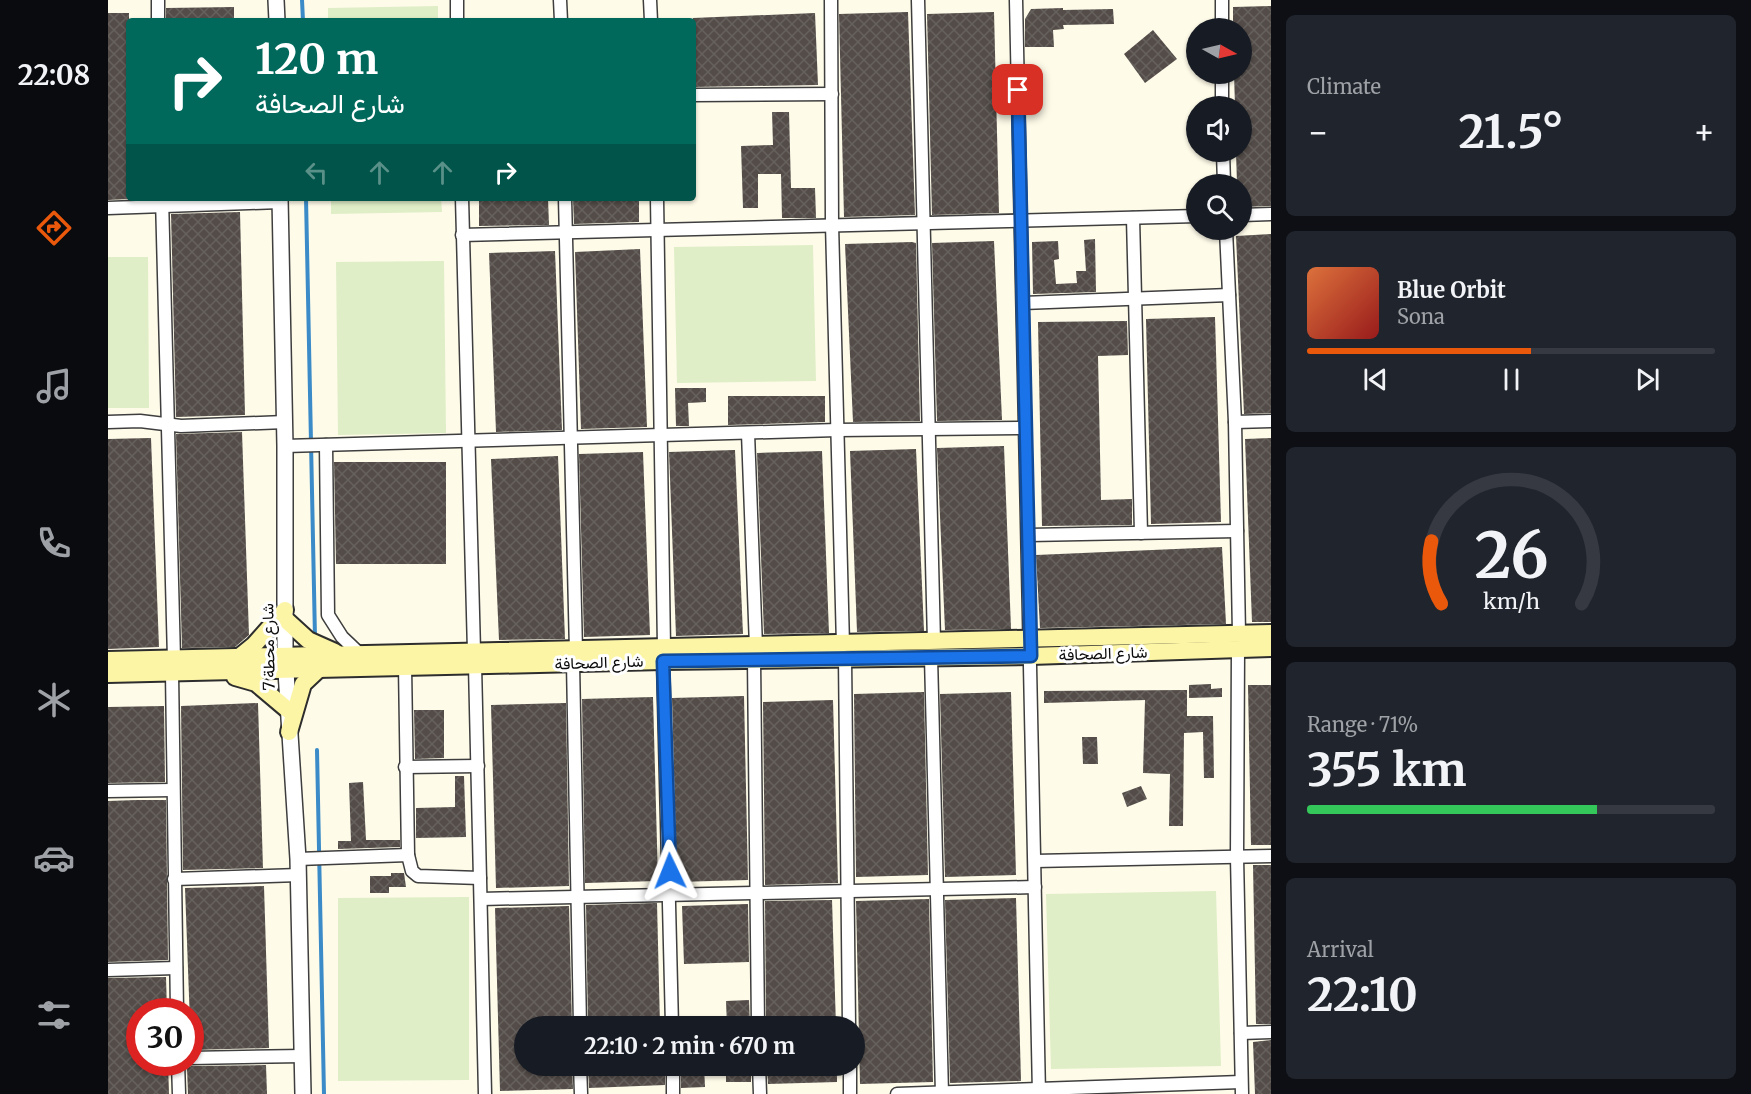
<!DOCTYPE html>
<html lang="en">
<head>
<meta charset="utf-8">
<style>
	:root { --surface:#171b24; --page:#20242c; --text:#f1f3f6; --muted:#9ea1a6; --line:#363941; --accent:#ea580c }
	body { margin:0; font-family:Merriweather,Vazirmatn,serif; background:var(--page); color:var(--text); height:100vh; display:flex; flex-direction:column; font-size:22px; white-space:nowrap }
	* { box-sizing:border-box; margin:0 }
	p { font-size:20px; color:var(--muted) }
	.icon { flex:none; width:33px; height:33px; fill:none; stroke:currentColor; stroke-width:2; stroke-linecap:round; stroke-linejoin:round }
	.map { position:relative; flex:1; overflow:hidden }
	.drawer { display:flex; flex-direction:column; gap:15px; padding:15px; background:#0d0f14; width:480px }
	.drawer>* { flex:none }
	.guide { position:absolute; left:18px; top:18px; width:570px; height:183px; border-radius:6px; box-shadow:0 2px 4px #0004; background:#00695c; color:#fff; overflow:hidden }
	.needle { width:39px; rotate:98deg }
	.fabs { position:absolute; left:1078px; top:18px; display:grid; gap:12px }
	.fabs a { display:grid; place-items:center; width:66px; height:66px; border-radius:50%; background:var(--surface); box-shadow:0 2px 4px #0004; font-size:30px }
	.speed { position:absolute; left:18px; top:998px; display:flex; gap:12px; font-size:30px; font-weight:700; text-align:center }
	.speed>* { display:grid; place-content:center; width:78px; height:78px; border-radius:50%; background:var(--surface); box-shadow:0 2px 4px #0004; line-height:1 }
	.speed .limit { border:9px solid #d22; background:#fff; color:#111 }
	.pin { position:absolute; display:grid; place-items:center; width:51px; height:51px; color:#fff; margin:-26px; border-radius:12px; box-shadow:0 3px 9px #0006 }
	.me { position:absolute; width:66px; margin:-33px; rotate:358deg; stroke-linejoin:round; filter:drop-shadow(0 0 4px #0008) }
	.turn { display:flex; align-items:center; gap:21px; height:126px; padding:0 30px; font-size:27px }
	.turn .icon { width:78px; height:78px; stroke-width:2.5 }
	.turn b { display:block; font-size:42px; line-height:51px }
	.lanes { display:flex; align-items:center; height:57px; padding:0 30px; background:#0003; justify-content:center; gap:30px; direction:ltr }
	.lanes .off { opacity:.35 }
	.big { font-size:45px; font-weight:700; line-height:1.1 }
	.drawer .card { flex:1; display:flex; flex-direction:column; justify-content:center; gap:9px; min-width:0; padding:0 21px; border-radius:9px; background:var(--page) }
	.drawer .dial { align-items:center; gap:0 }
	.dial svg { height:156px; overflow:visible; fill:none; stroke:var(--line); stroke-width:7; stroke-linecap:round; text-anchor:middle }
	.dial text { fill:var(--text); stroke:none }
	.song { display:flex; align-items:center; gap:18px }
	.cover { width:72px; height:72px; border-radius:9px; background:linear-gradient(135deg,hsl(20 70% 55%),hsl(0 70% 35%)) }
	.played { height:6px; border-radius:3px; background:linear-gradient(90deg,var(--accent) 55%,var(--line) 55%) }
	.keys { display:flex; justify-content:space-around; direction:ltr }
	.heat { display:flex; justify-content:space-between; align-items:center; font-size:33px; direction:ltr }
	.charge { height:9px; border-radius:4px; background:linear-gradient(90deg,#34c759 71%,var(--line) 0) }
	.trip { position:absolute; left:406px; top:1016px; width:351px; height:60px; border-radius:30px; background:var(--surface); box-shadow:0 2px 4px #0004; font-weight:700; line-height:60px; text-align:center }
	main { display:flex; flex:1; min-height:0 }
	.tabs { display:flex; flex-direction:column; width:108px; justify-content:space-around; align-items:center; background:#090b0e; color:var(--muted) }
	.tabs .icon { width:42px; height:42px }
	.tabs .active { color:var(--accent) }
	.tabs b { font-size:27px; color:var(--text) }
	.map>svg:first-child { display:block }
	.pitch { fill:#dfeec6 }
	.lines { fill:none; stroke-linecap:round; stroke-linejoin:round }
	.stream { stroke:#3a8bc8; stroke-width:4 }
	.building { fill:url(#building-cross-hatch) }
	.minor-casing { stroke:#3e3e3e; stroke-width:15 }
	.tertiary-casing { stroke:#3e3e3e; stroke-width:18 }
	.secondary-casing { stroke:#2d2d2d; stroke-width:20 }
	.minor { stroke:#fff; stroke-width:12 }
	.tertiary { stroke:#fff; stroke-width:15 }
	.secondary { stroke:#fcf5a6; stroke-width:16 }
	.route-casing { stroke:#114b97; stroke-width:15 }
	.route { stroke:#1a73e8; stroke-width:10 }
	.labels { text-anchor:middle; stroke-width:6; stroke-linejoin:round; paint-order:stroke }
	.street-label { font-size:16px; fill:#0b0b0b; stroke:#fff }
</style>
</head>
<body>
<main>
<nav class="tabs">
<b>22:08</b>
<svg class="icon active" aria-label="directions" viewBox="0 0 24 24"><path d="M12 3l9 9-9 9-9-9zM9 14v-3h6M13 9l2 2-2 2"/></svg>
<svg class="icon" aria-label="music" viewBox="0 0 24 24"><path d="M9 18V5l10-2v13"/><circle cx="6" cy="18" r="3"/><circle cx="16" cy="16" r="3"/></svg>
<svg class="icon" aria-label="phone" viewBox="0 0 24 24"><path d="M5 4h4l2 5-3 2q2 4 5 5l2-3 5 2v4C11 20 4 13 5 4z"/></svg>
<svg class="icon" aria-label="climate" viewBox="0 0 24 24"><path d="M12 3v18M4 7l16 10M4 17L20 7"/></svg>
<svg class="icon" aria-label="car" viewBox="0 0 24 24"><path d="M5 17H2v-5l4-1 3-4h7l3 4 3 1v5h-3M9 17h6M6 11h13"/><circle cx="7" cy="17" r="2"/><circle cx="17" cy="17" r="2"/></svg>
<svg class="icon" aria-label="filters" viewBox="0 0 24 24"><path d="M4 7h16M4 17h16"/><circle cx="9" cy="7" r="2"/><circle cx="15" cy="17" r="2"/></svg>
</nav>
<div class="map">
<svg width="1163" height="1094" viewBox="0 0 1163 1094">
	<defs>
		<pattern id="building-cross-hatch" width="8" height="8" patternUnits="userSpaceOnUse" patternTransform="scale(1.5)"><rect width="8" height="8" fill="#534c48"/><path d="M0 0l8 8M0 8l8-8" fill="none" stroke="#67615e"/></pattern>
	</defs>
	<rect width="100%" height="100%" fill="#fefbe9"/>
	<g class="pitch">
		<polygon points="330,6 330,21 220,21 220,8"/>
		<polygon points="223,198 333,198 334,212 223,214"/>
		<polygon points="705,245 708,381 569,383 566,247"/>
		<polygon points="0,257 40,257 41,408 0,408"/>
		<polygon points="336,261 338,433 230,435 228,262"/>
		<polygon points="1108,891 1113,1066 943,1069 938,894"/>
		<polygon points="361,897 361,1080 230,1081 230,898"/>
	</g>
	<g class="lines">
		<g class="stream">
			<polyline points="194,0 195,21"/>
			<polyline points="198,198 207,638"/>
			<polyline points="209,750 216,1094"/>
		</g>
	</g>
	<g class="building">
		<polygon points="1163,6 1163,206 1134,207 1134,184 1129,184 1128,152 1134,152 1134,106 1127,106 1126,74 1134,74 1134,28 1125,28 1125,7"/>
		<polygon points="126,7 126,21 58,21 58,8"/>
		<polygon points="955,8 955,10 1005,9 1006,24 955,25 956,29 945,30 946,47 917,47 917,19 923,9"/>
		<polygon points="800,12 807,215 736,217 731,14"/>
		<polygon points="886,12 891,213 824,215 819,14"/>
		<polygon points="0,13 21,13 21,199 0,200"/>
		<polygon points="707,13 710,85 585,87 585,18"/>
		<polygon points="1045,30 1069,59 1037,83 1016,54"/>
		<polygon points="664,112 681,112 683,188 707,188 708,218 674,218 673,174 650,174 650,208 635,208 633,146 665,145"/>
		<polygon points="371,198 440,198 441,225 371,226"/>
		<polygon points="465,198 531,198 531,222 466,224"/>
		<polygon points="132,212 137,415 68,417 63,214"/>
		<polygon points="1163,234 1163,413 1136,414 1128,236"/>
		<polygon points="987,239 988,292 925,294 924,242 950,241 951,259 946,260 948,284 969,283 968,271 978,271 976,240"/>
		<polygon points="886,241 894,420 829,421 824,243"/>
		<polygon points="804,242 808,243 812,421 745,422 737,244"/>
		<polygon points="532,249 539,427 473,429 467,252"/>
		<polygon points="447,251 454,430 388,432 381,253"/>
		<polygon points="1107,317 1113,522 1043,524 1038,319"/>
		<polygon points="1019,321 1020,355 990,356 993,500 1024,499 1024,525 934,526 930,322"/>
		<polygon points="567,388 598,388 598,402 580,403 581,426 568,426"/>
		<polygon points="620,396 717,396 717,422 620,425"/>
		<polygon points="134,432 141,635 127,647 74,648 68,434"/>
		<polygon points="43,438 51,647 0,649 0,439"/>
		<polygon points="1163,438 1163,622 1144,622 1137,439"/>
		<polygon points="896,446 903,629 837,630 829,448"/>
		<polygon points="808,449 816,631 749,632 742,451"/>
		<polygon points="627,450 635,634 568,636 561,452"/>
		<polygon points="714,451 721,633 656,634 649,453"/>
		<polygon points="535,452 542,635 476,637 471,454"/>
		<polygon points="450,456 457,639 391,640 383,459"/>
		<polygon points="226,462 338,462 338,564 228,564"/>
		<polygon points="1114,547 1118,624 932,628 928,555"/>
		<polygon points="1103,684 1103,689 1114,688 1114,697 1081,698 1081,685"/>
		<polygon points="1140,685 1163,685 1163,845 1143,845"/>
		<polygon points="1079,690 1079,716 1105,716 1106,778 1096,778 1095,732 1076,733 1075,826 1061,826 1062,774 1035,773 1037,700 936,703 936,691"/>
		<polygon points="816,692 820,875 748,877 746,694"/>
		<polygon points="903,692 908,875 837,877 832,694"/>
		<polygon points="636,696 640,880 569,882 564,698"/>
		<polygon points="545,697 550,881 477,883 474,699"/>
		<polygon points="725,700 730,883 657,885 655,702"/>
		<polygon points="150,703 155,868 75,870 73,706"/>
		<polygon points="458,703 461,886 388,888 383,705"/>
		<polygon points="56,706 57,782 0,783 0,707"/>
		<polygon points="306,710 336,710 336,758 307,759"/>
		<polygon points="974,737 989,737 990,764 975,764"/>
		<polygon points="347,776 356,776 358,837 308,838 308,808 347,807"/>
		<polygon points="255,782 258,840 292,840 292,847 230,849 230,841 243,841 241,783"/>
		<polygon points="1033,786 1039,799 1019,807 1014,793"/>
		<polygon points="29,800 58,800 60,960 0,962 0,801"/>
		<polygon points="1145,865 1163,865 1163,1024 1148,1024"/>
		<polygon points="283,873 296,873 298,887 281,887 281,893 262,893 262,876 283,876"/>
		<polygon points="156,886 161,1048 83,1050 77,888"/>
		<polygon points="908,898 913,1081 842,1083 837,900"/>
		<polygon points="821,899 825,1082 752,1084 748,901"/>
		<polygon points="724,900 728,1026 658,1026 657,901"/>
		<polygon points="549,903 552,1026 480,1026 478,905"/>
		<polygon points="640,904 641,962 576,964 574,906"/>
		<polygon points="461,906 464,1026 417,1026 417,1065 464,1065 465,1089 392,1091 387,908"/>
		<polygon points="58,977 59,1011 32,1011 32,1062 60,1062 61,1094 0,1094 0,978"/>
		<polygon points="641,1000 642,1026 619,1026 618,1001"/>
		<polygon points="1163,1040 1163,1094 1147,1094 1145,1042"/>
		<polygon points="158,1065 159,1094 80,1094 79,1068 83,1066"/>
		<polygon points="480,1065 557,1065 557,1085 481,1088"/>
		<polygon points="573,1065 596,1065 597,1087 573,1088"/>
		<rect x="618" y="1065" width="25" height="17"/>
		<polygon points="659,1065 729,1065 729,1082 660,1084"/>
	</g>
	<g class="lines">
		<g class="minor-casing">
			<g id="minor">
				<polyline points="50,0 50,21"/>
				<polyline points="349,0 349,21"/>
				<polyline points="452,0 453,21"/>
				<polyline points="542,0 543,21"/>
				<polyline points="723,0 724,224 735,645"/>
				<polyline points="810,0 826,642"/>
				<polyline points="908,0 931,1094"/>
				<polyline points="1114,0 1114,28"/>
				<polyline points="1114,74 1114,106"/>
				<polyline points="585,95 724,94"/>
				<polyline points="1115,152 1116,184"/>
				<polyline points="54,198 66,659"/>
				<polyline points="354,198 366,651"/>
				<polyline points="457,198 468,651"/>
				<polyline points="549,198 556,648"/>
				<polyline points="0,208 172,202"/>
				<polyline points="1134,215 1163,214"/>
				<polyline points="1025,218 1033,533"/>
				<polyline points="1118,230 1127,422 1131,634"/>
				<polyline points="354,235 1089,216"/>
				<polyline points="915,303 1121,295"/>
				<polyline points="0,422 32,421 73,426 177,422"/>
				<polyline points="1127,422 1163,421"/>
				<polyline points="640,433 648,647"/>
				<polyline points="218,445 220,615 234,637 254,656"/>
				<polyline points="177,446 729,430 917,428"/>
				<polyline points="921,535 1129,531"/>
				<polyline points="1130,649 1129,857 1134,1094"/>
				<polyline points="823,657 834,1094"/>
				<polyline points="737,658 741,1026"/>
				<polyline points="646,660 650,1026"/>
				<polyline points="555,661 564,1026"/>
				<polyline points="465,663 472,1026"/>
				<polyline points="367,665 377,1094"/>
				<polyline points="297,666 300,855"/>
				<polyline points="64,673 69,1011"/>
				<polyline points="297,767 370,766"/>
				<polyline points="0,791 64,790"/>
				<polyline points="190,859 300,855 304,871 310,876 372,878"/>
				<polyline points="927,861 1163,856"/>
				<polyline points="66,879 191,875"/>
				<polyline points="373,899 927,887"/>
				<polyline points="0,970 68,968"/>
				<polyline points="1133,1033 1163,1032"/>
				<polyline points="82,1058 195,1056"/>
				<polyline points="70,1062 71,1094"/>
				<polyline points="472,1065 473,1094"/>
				<polyline points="565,1065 565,1094"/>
				<polyline points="651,1065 652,1094"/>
				<polyline points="742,1065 742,1094"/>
				<polyline points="789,1094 1133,1082"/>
			</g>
		</g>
		<g class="tertiary-casing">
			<g id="tertiary">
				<polyline points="168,0 169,21"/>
				<polyline points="172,198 177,446 177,656 190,859 195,1094"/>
			</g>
		</g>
		<g class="secondary-casing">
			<g id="secondary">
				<polyline points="177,619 200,640 227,652"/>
				<polyline points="130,658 146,645 177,610"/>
				<polyline points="0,660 1163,633"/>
				<polyline points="0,674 555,661 923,656 1163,648"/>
				<polyline points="127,677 148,683 180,710"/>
				<polyline points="181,732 195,684 212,668"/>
			</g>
		</g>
		<use href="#minor" class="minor"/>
		<use href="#tertiary" class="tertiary"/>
		<use href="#secondary" class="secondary"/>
	</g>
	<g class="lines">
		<g class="route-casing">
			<polyline id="route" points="562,871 555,661 923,656 910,90"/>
		</g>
		<use href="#route" class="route"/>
	</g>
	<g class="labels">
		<g class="street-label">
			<text transform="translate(160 647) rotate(-91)" y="6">شارع محطة 7</text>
			<text transform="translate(995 653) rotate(-2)" y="6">شارع الصحافة</text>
			<text transform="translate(491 662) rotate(-2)" y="6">شارع الصحافة</text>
		</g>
	</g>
</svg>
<div class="fabs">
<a><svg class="needle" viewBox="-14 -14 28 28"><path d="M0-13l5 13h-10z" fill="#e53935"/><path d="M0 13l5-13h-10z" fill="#9ea1a6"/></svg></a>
<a><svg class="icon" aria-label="sound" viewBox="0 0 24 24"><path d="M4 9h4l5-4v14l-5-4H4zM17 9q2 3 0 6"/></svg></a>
<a><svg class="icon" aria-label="search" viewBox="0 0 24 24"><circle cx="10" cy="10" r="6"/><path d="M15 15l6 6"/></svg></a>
</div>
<div class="speed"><div class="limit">30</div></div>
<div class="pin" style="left:910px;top:90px;background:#d93025"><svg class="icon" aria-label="arrive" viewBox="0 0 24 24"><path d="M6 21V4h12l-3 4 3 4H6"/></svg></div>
<svg class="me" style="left:562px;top:871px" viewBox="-20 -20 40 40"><path d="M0-17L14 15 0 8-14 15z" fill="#1a73e8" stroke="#fff" stroke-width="4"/></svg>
<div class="trip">22:10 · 2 min · 670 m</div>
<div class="guide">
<div class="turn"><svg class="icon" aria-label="right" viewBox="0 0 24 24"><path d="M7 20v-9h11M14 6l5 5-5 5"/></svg><div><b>120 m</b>شارع الصحافة</div></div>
<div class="lanes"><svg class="icon off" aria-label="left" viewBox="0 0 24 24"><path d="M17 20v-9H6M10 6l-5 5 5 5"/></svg><svg class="icon off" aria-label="ahead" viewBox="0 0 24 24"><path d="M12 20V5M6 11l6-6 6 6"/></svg><svg class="icon off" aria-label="ahead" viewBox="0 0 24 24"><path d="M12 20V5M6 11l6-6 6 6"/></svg><svg class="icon" aria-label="right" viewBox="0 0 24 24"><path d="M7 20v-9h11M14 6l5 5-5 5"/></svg></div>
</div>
</div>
<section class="drawer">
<div class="card"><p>Climate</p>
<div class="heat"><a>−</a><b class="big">21.5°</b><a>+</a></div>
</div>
<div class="card">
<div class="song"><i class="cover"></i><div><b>Blue Orbit</b><p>Sona</p></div></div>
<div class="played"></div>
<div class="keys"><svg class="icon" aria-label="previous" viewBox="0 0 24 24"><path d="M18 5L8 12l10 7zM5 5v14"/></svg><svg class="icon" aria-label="pause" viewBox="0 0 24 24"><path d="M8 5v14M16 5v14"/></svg><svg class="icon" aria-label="next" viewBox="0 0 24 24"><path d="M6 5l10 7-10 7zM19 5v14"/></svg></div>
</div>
<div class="card dial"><svg viewBox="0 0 100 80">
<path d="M14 69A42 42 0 1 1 86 69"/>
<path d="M14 69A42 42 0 0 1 9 37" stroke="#ea580c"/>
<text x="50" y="56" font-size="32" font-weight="700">26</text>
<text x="50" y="72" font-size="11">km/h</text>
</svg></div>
<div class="card"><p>Range · 71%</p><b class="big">355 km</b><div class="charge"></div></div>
<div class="card"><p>Arrival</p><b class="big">22:10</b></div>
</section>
</main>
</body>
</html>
